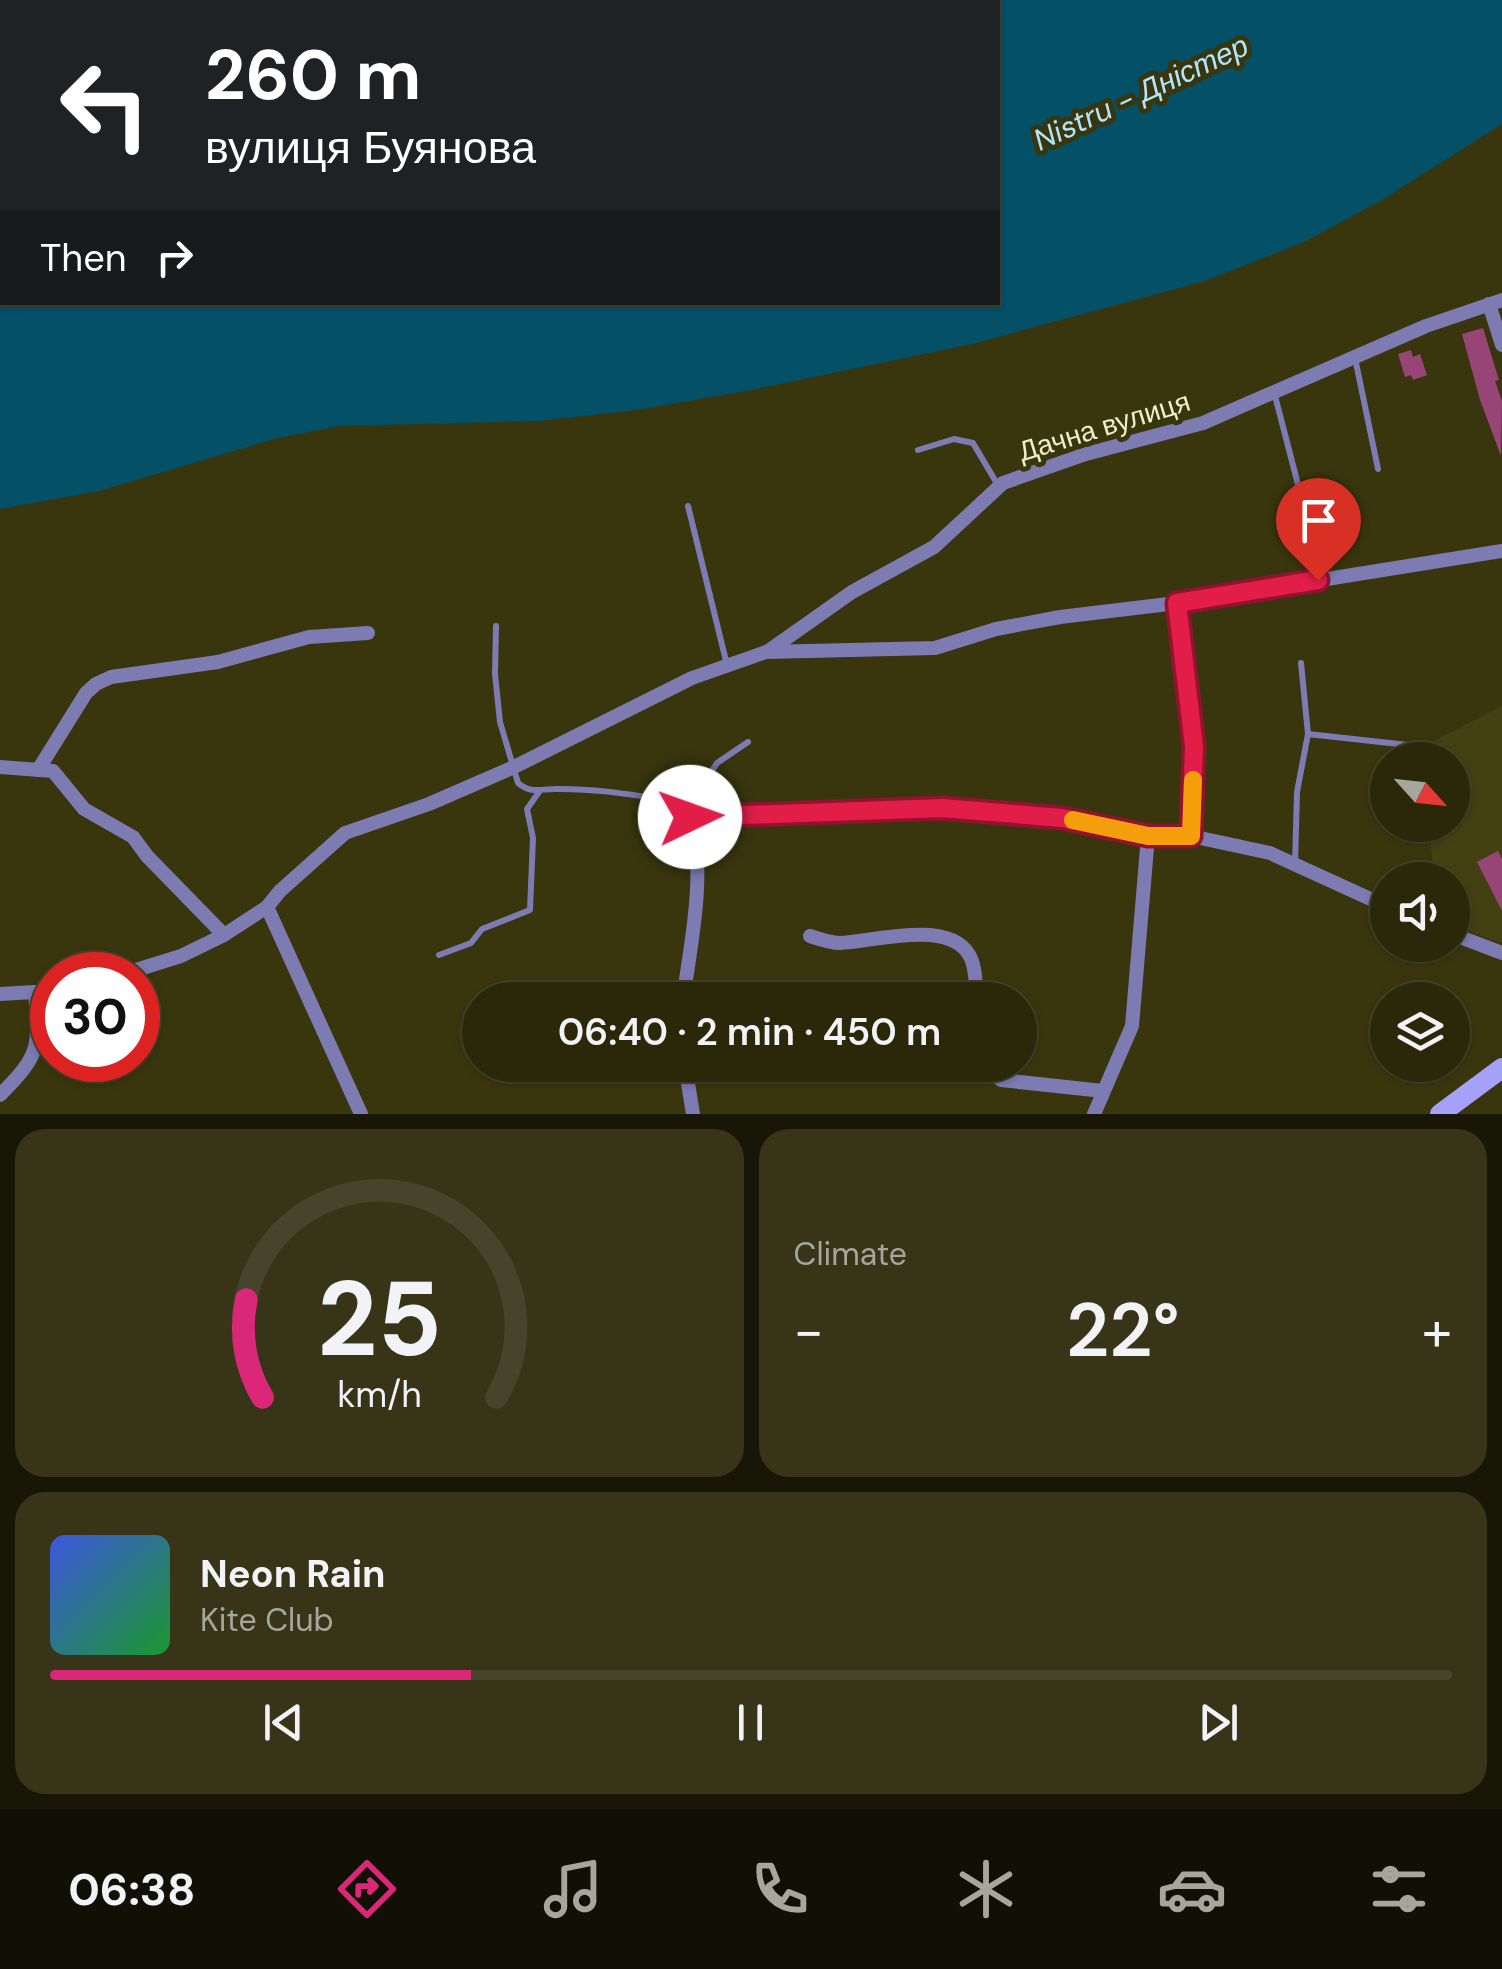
<!DOCTYPE html>
<html lang="en">
<head>
<meta charset="utf-8">
<style>
	:root { --surface:#2b280a; --page:#373418; --text:#f1f3f6; --muted:#a6a69c; --line:#47442b; --accent:#db2777 }
	body { margin:0; font-family:"DM Sans",sans-serif; background:var(--page); color:var(--text); height:100vh; display:flex; flex-direction:column; font-size:38px; white-space:nowrap }
	* { box-sizing:border-box; margin:0 }
	p { font-size:32px; color:var(--muted) }
	.icon { flex:none; width:55px; height:55px; fill:none; stroke:currentColor; stroke-width:2; stroke-linecap:round; stroke-linejoin:round }
	.map { position:relative; height:1114px; overflow:hidden }
	.side { display:flex; flex-direction:column; gap:15px; padding:15px; background:#181606; flex:1 }
	.side>* { flex:none }
	.top-card { position:absolute; left:0px; top:0px; width:1000px; height:305px; box-shadow:0 2px 8px #0004,0 0 0 2px var(--line); background:#202124; color:#fff; overflow:hidden }
	.needle { width:65px; rotate:117deg }
	.fabs { position:absolute; left:1370px; top:742px; display:grid; gap:20px }
	.fabs a { display:grid; place-items:center; width:100px; height:100px; border-radius:50%; background:var(--surface); box-shadow:0 2px 8px #0004,0 0 0 2px var(--line); font-size:50px }
	.speed { position:absolute; left:30px; top:952px; display:flex; gap:20px; font-size:50px; font-weight:700; text-align:center }
	.speed>* { display:grid; place-content:center; width:130px; height:130px; border-radius:50%; background:var(--surface); box-shadow:0 2px 8px #0004,0 0 0 2px var(--line); line-height:1 }
	.speed .limit { border:15px solid #d22; background:#fff; color:#111 }
	.pin { position:absolute; display:grid; place-items:center; width:85px; height:85px; color:#fff; margin:-102px -42px; border-radius:50% 50% 50% 0; rotate:-45deg; box-shadow:0 0 10px #0007 }
	.pin .icon { rotate:45deg }
	.me { position:absolute; width:110px; margin:-55px; rotate:87deg; stroke-linejoin:round; filter:drop-shadow(0 0 8px #0008) }
	.turn { display:flex; align-items:center; gap:35px; height:210px; padding:0 40px; font-size:45px }
	.turn .icon { width:130px; height:130px; stroke-width:2.5 }
	.turn b { display:block; font-size:70px; line-height:85px }
	.then { display:flex; align-items:center; height:95px; padding:0 40px; background:#0003; gap:20px; font-size:38px }
	.big { font-size:75px; font-weight:600; line-height:1.1 }
	.side .widget { flex:1; display:flex; flex-direction:column; justify-content:center; gap:15px; min-width:0; padding:0 35px; border-radius:30px; background:var(--page) }
	.side .dial { align-items:center; gap:0 }
	.dial svg { height:260px; overflow:visible; fill:none; stroke:var(--line); stroke-width:7; stroke-linecap:round; text-anchor:middle }
	.dial text { fill:var(--text); stroke:none }
	.song { display:flex; align-items:center; gap:30px }
	.cover { width:120px; height:120px; border-radius:15px; background:linear-gradient(135deg,hsl(230 70% 55%),hsl(130 70% 35%)) }
	.played { height:10px; border-radius:5px; background:linear-gradient(90deg,var(--accent) 30%,var(--line) 30%) }
	.keys { display:flex; justify-content:space-around; direction:ltr }
	.heat { display:flex; justify-content:space-between; align-items:center; font-size:55px; direction:ltr }
	.side .tiles { flex:1; display:grid; gap:15px; grid-template-columns:1fr 1fr }
	.widget:last-child { grid-column:span 2 }
	.trip { position:absolute; left:462px; top:982px; width:575px; height:100px; border-radius:50px; background:var(--surface); box-shadow:0 2px 8px #0004,0 0 0 2px var(--line); font-weight:600; line-height:100px; text-align:center }
	.dock { display:flex; height:160px; justify-content:space-around; align-items:center; background:#111004; color:var(--muted) }
	.dock .icon { width:70px; height:70px }
	.dock .current { color:var(--accent) }
	.dock b { font-size:45px; color:var(--text) }
	.map>svg:first-child { display:block }
	.built { fill:#434012 }
	.water { fill:#045066 }
	.building { fill:#964576 }
	.lines { fill:none; stroke-linecap:round; stroke-linejoin:round }
	.path { stroke:#928f69; stroke-width:2.5; stroke-dasharray:8 5; stroke-linecap:butt }
	.service { stroke:#7c7bb2; stroke-width:6 }
	.minor { stroke:#7c7bb2; stroke-width:14 }
	.secondary { stroke:#a5a1f9; stroke-width:20 }
	.route-casing { stroke:#92132f; stroke-width:25 }
	.route { stroke:#e11d48; stroke-width:18 }
	.slow { stroke:#f59e0b; stroke-width:18 }
	.labels { text-anchor:middle; stroke-width:10; stroke-linejoin:round; paint-order:stroke }
	.street-label { font-size:28px; fill:#efedc8; stroke:#39360e }
	.water-label { font-size:30px; font-style:italic; fill:#b0e5fb; stroke:#39360e }
</style>
</head>
<body>
<div class="map">
<svg width="1502" height="1114" viewBox="0 0 1502 1114">
	<rect width="100%" height="100%" fill="#39360e"/>
	<polygon class="built" points="1502,706 1502,943 1453,926 1452,880 1434,880 1429,825 1452,825 1452,760 1423,760 1422,747"/>
	<polygon class="water" points="781,0 1502,0 1502,124 1382,200 1304,242 1205,281 972,344 746,391 637,410 538,421 339,426 278,438 99,491 0,509 0,142 2,142 2,302 998,302 998,2 772,2"/>
	<g class="building">
		<polygon points="1483,328 1499,380 1495,381 1502,401 1501,456 1480,400 1462,334"/>
		<polygon points="1411,350 1413,357 1420,354 1427,375 1413,380 1411,375 1405,377 1398,354"/>
		<polygon points="1498,851 1502,859 1502,911 1477,862"/>
	</g>
	<g class="lines">
		<g class="path">
			<polyline points="353,0 355,2"/>
			<polyline points="584,2 589,0"/>
			<polyline points="0,114 2,114"/>
		</g>
		<g class="service">
			<polyline points="1355,358 1378,469"/>
			<polyline points="1274,392 1302,500"/>
			<polyline points="918,450 954,439 973,443 999,487"/>
			<polyline points="688,506 727,665"/>
			<path d="M496 626 495 674 500 722 518 783C531 794 540 789 555 789 599 788 645 797 689 803"/>
			<polyline points="1308,734 1417,746"/>
			<polyline points="689,806 717,763 748,742"/>
			<polyline points="1295,865 1297,792 1308,734 1301,663"/>
			<polyline points="439,955 471,943 482,929 530,910 533,838 527,809 539,792"/>
		</g>
		<g class="minor">
			<polyline points="1489,304 1502,345"/>
			<polyline points="1177,603 1194,746 1191,836"/>
			<polyline points="767,652 852,592 934,547 1003,483 1086,454 1203,423 1426,326 1502,300"/>
			<polyline points="0,767 53,771 84,809 133,837 147,856 224,935"/>
			<polyline points="38,770 86,693 96,684 111,677 218,662 309,637 368,633"/>
			<polyline points="267,907 361,1114"/>
			<polyline points="1452,934 1502,953"/>
			<path d="M810 936C819 939 830 943 840 943 873 942 956 916 972 961 976 972 976 988 977 1000"/>
			<polyline points="120,975 181,956 224,935 267,907 280,891 345,833 429,804 514,767 692,678 766,652 935,648 996,629 1060,617 1177,603 1502,551"/>
			<polyline points="0,994 52,991"/>
			<path d="M683 1000C691 942 706 875 691 817L942 808 1062 818 1148 836H1191L1270 853 1388 907"/>
			<polyline points="685,1065 693,1114"/>
			<polyline points="990,1065 992,1073 1001,1080 1103,1091"/>
			<path d="M0 1095C41 1054 39 1048 35 992"/>
			<polyline points="1094,1114 1132,1026 1148,836"/>
		</g>
		<polyline class="secondary" points="1440,1114 1502,1068"/>
	</g>
	<g class="lines">
		<g class="route-casing">
			<polyline id="route" points="690,817 942,808 1062,818 1148,836 1191,836 1194,746 1177,603 1318,580"/>
		</g>
		<use href="#route" class="route"/>
		<polyline class="slow" points="1073,820 1148,836 1191,836 1193,780"/>
	</g>
	<g class="labels">
		<g class="street-label">
			<text transform="translate(1104 426) rotate(-17)" y="10">Дачна вулиця</text>
		</g>
		<g class="water-label">
			<text transform="translate(1141 93) rotate(-25)" y="10">Nistru - Дністер</text>
		</g>
	</g>
</svg>
<div class="fabs">
<a><svg class="needle" viewBox="-14 -14 28 28"><path d="M0-13l5 13h-10z" fill="#e53935"/><path d="M0 13l5-13h-10z" fill="#a6a69c"/></svg></a>
<a><svg class="icon" aria-label="sound" viewBox="0 0 24 24"><path d="M4 9h4l5-4v14l-5-4H4zM17 9q2 3 0 6"/></svg></a>
<a><svg class="icon" aria-label="layers" viewBox="0 0 24 24"><path d="M12 4l9 5-9 5-9-5zM3 14l9 5 9-5"/></svg></a>
</div>
<div class="speed"><div class="limit">30</div></div>
<div class="pin" style="left:1318px;top:580px;background:#d93025"><svg class="icon" aria-label="arrive" viewBox="0 0 24 24"><path d="M6 21V4h12l-3 4 3 4H6"/></svg></div>
<svg class="me" style="left:690px;top:817px" viewBox="-20 -20 40 40"><circle r="19" fill="#fff"/><path d="M0-13L10 11 0 6-10 11z" fill="#e11d48"/></svg>
<div class="trip">06:40 · 2 min · 450 m</div>
<div class="top-card">
<div class="turn"><svg class="icon" aria-label="left" viewBox="0 0 24 24"><path d="M17 20v-9H6M10 6l-5 5 5 5"/></svg><div><b>260 m</b>вулиця Буянова</div></div>
<div class="then">Then<svg class="icon" aria-label="right" viewBox="0 0 24 24"><path d="M7 20v-9h11M14 6l5 5-5 5"/></svg></div>
</div>
</div>
<section class="side">
<div class="tiles">
<div class="widget dial"><svg viewBox="0 0 100 80">
<path d="M14 69A42 42 0 1 1 86 69"/>
<path d="M14 69A42 42 0 0 1 9 39" stroke="#db2777"/>
<text x="50" y="56" font-size="32" font-weight="700">25</text>
<text x="50" y="72" font-size="11">km/h</text>
</svg></div>
<div class="widget"><p>Climate</p>
<div class="heat"><a>−</a><b class="big">22°</b><a>+</a></div>
</div>
<div class="widget">
<div class="song"><i class="cover"></i><div><b>Neon Rain</b><p>Kite Club</p></div></div>
<div class="played"></div>
<div class="keys"><svg class="icon" aria-label="previous" viewBox="0 0 24 24"><path d="M18 5L8 12l10 7zM5 5v14"/></svg><svg class="icon" aria-label="pause" viewBox="0 0 24 24"><path d="M8 5v14M16 5v14"/></svg><svg class="icon" aria-label="next" viewBox="0 0 24 24"><path d="M6 5l10 7-10 7zM19 5v14"/></svg></div>
</div>
</div>
</section>
<nav class="dock">
<b>06:38</b>
<svg class="icon current" aria-label="directions" viewBox="0 0 24 24"><path d="M12 3l9 9-9 9-9-9zM9 14v-3h6M13 9l2 2-2 2"/></svg>
<svg class="icon" aria-label="music" viewBox="0 0 24 24"><path d="M9 18V5l10-2v13"/><circle cx="6" cy="18" r="3"/><circle cx="16" cy="16" r="3"/></svg>
<svg class="icon" aria-label="phone" viewBox="0 0 24 24"><path d="M5 4h4l2 5-3 2q2 4 5 5l2-3 5 2v4C11 20 4 13 5 4z"/></svg>
<svg class="icon" aria-label="climate" viewBox="0 0 24 24"><path d="M12 3v18M4 7l16 10M4 17L20 7"/></svg>
<svg class="icon" aria-label="car" viewBox="0 0 24 24"><path d="M5 17H2v-5l4-1 3-4h7l3 4 3 1v5h-3M9 17h6M6 11h13"/><circle cx="7" cy="17" r="2"/><circle cx="17" cy="17" r="2"/></svg>
<svg class="icon" aria-label="filters" viewBox="0 0 24 24"><path d="M4 7h16M4 17h16"/><circle cx="9" cy="7" r="2"/><circle cx="15" cy="17" r="2"/></svg>
</nav>
</body>
</html>
